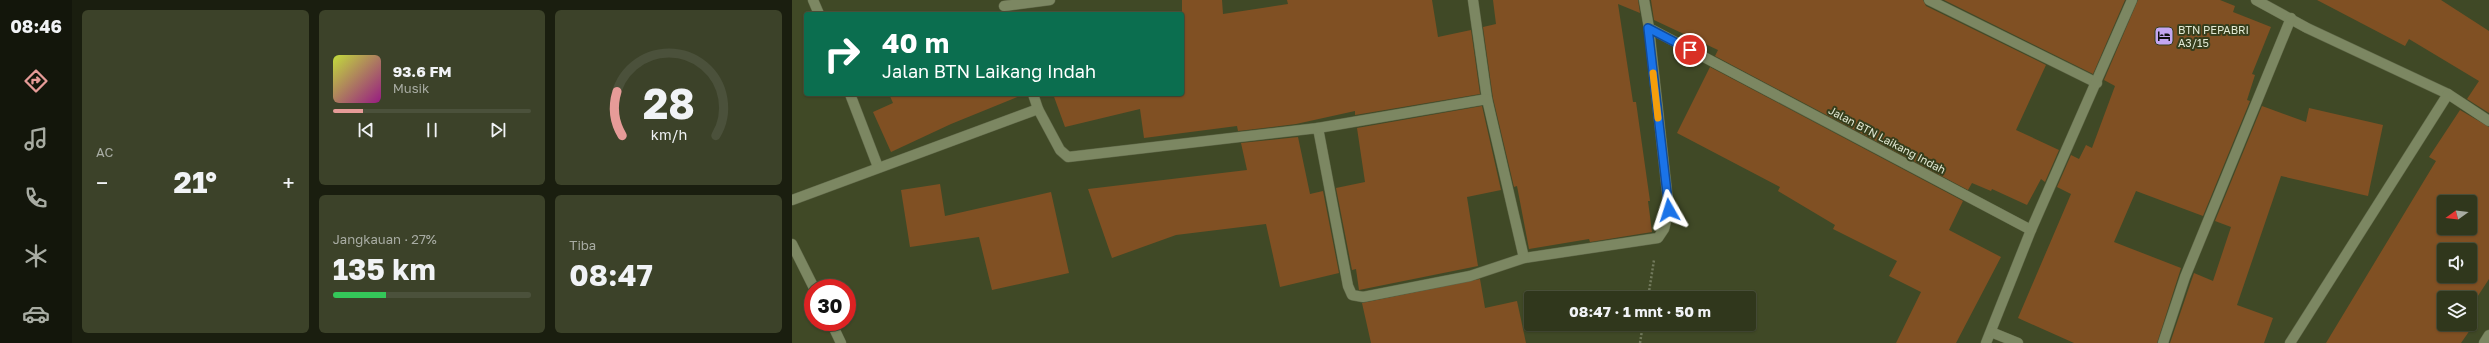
<!DOCTYPE html>
<html lang="id">
<head>
<meta charset="utf-8">
<style>
	:root { --surface:#30371c; --page:#3c4229; --text:#f1f3f6; --muted:#a8aca3; --line:#4b513b; --accent:#e69b98 }
	body { margin:0; font-family:"Golos Text",sans-serif; background:var(--page); color:var(--text); height:100vh; display:flex; flex-direction:column; font-size:15px; white-space:nowrap }
	* { box-sizing:border-box; margin:0 }
	p { font-size:13px; color:var(--muted) }
	.icon { flex:none; width:22px; height:22px; fill:none; stroke:currentColor; stroke-width:2; stroke-linecap:round; stroke-linejoin:round }
	.map { position:relative; flex:1; overflow:hidden }
	.side { display:flex; flex-direction:column; gap:10px; padding:10px; background:#1a1e0f; width:720px }
	.side>* { flex:none }
	.hud { position:absolute; left:12px; top:12px; width:380px; height:84px; border-radius:4px; box-shadow:0 1px 3px #0004,0 0 0 1px var(--line); background:#0b6e4f; color:#fff; overflow:hidden }
	.needle { width:26px; rotate:255deg }
	.fabs { position:absolute; left:1645px; top:195px; display:grid; gap:8px }
	.fabs a { display:grid; place-items:center; width:40px; height:40px; border-radius:4px; background:var(--surface); box-shadow:0 1px 3px #0004,0 0 0 1px var(--line); font-size:20px }
	.speed { position:absolute; left:12px; top:279px; display:flex; gap:8px; font-size:20px; font-weight:700; text-align:center }
	.speed>* { display:grid; place-content:center; width:52px; height:52px; border-radius:50%; background:var(--surface); box-shadow:0 1px 3px #0004,0 0 0 1px var(--line); line-height:1 }
	.speed .limit { border:6px solid #d22; background:#fff; color:#111 }
	.pin { position:absolute; display:grid; place-items:center; width:34px; height:34px; color:#fff; margin:-17px; border:2px solid #fff; border-radius:50%; box-shadow:0 1px 4px #0007 }
	.me { position:absolute; width:44px; margin:-22px; rotate:354deg; stroke-linejoin:round; filter:drop-shadow(0 0 3px #0008) }
	.turn { display:flex; align-items:center; gap:14px; height:84px; padding:0 12px; font-size:18px }
	.turn .icon { width:52px; height:52px; stroke-width:2.5 }
	.turn b { display:block; font-size:28px; line-height:34px }
	.big { font-size:30px; font-weight:700; line-height:1.1 }
	.side .card { flex:1; display:flex; flex-direction:column; justify-content:center; gap:6px; min-width:0; padding:0 14px; border-radius:6px; background:var(--page) }
	.side .dial { align-items:center; gap:0 }
	.dial svg { height:104px; overflow:visible; fill:none; stroke:var(--line); stroke-width:7; stroke-linecap:round; text-anchor:middle }
	.dial text { fill:var(--text); stroke:none }
	.song { display:flex; align-items:center; gap:12px }
	.cover { width:48px; height:48px; border-radius:6px; background:linear-gradient(135deg,hsl(70 70% 55%),hsl(310 70% 35%)) }
	.played { height:4px; border-radius:2px; background:linear-gradient(90deg,var(--accent) 15%,var(--line) 15%) }
	.keys { display:flex; justify-content:space-around; direction:ltr }
	.heat { display:flex; justify-content:space-between; align-items:center; font-size:22px; direction:ltr }
	.charge { height:6px; border-radius:3px; background:linear-gradient(90deg,#34c759 27%,var(--line) 0) }
	.side .tiles { flex:1; display:grid; gap:10px; grid-template-columns:repeat(3,1fr) }
	.card:first-child { grid-row:span 2 }
	.trip { position:absolute; left:732px; top:291px; width:232px; height:40px; border-radius:4px; background:var(--surface); box-shadow:0 1px 3px #0004,0 0 0 1px var(--line); font-weight:700; line-height:40px; text-align:center }
	main { display:flex; flex:1; min-height:0 }
	.menu { display:flex; flex-direction:column; width:72px; justify-content:space-around; align-items:center; background:#13160b; color:var(--muted) }
	.menu .icon { width:28px; height:28px }
	.menu .active { color:var(--accent) }
	.menu b { font-size:18px; color:var(--text) }
	.map>svg:first-child { display:block }
	.building { fill:#805023; fill-rule:evenodd }
	.lines { fill:none; stroke-linecap:round; stroke-linejoin:round }
	.minor-casing { stroke:#5f6748; stroke-width:11 }
	.path { stroke:#727a5c; stroke-width:2.5; stroke-dasharray:2 2; stroke-linecap:butt }
	.minor { stroke:#7c8762; stroke-width:10 }
	.route-casing { stroke:#114b97; stroke-width:10 }
	.route { stroke:#1a73e8; stroke-width:7 }
	.slow { stroke:#f59e0b; stroke-width:7 }
	.labels { text-anchor:middle; stroke-width:4; stroke-linejoin:round; paint-order:stroke }
	.poi-label { font-size:11px; fill:#e2e9d4; stroke:#363e1c; text-anchor:start }
	.street-label { font-size:11px; fill:#e2e9d4; stroke:#363e1c }
</style>
</head>
<body>
<main>
<nav class="menu">
<b>08:46</b>
<svg class="icon active" aria-label="directions" viewBox="0 0 24 24"><path d="M12 3l9 9-9 9-9-9zM9 14v-3h6M13 9l2 2-2 2"/></svg>
<svg class="icon" aria-label="music" viewBox="0 0 24 24"><path d="M9 18V5l10-2v13"/><circle cx="6" cy="18" r="3"/><circle cx="16" cy="16" r="3"/></svg>
<svg class="icon" aria-label="phone" viewBox="0 0 24 24"><path d="M5 4h4l2 5-3 2q2 4 5 5l2-3 5 2v4C11 20 4 13 5 4z"/></svg>
<svg class="icon" aria-label="climate" viewBox="0 0 24 24"><path d="M12 3v18M4 7l16 10M4 17L20 7"/></svg>
<svg class="icon" aria-label="car" viewBox="0 0 24 24"><path d="M5 17H2v-5l4-1 3-4h7l3 4 3 1v5h-3M9 17h6M6 11h13"/><circle cx="7" cy="17" r="2"/><circle cx="17" cy="17" r="2"/></svg>
</nav>
<section class="side">
<div class="tiles">
<div class="card"><p>AC</p>
<div class="heat"><a>−</a><b class="big">21°</b><a>+</a></div>
</div>
<div class="card">
<div class="song"><i class="cover"></i><div><b>93.6 FM</b><p>Musik</p></div></div>
<div class="played"></div>
<div class="keys"><svg class="icon" aria-label="previous" viewBox="0 0 24 24"><path d="M18 5L8 12l10 7zM5 5v14"/></svg><svg class="icon" aria-label="pause" viewBox="0 0 24 24"><path d="M8 5v14M16 5v14"/></svg><svg class="icon" aria-label="next" viewBox="0 0 24 24"><path d="M6 5l10 7-10 7zM19 5v14"/></svg></div>
</div>
<div class="card dial"><svg viewBox="0 0 100 80">
<path d="M14 69A42 42 0 1 1 86 69"/>
<path d="M14 69A42 42 0 0 1 10 35" stroke="#e69b98"/>
<text x="50" y="56" font-size="32" font-weight="700">28</text>
<text x="50" y="72" font-size="11">km/h</text>
</svg></div>
<div class="card"><p>Jangkauan · 27%</p><b class="big">135 km</b><div class="charge"></div></div>
<div class="card"><p>Tiba</p><b class="big">08:47</b></div>
</div>
</section>
<div class="map">
<svg width="1697" height="343" viewBox="0 0 1697 343">
	<rect width="100%" height="100%" fill="#404926"/>
	<g class="building">
		<polygon points="390,0 430,0 431,14 496,4 495,0 640,0 646,37 679,30 688,94 563,115 563,111 504,124 446,131 445,126 352,138 348,109 273,127 261,94 390,94"/>
		<polygon points="701,0 846,0 848,13 826,4 841,102 844,102 858,201 856,201 860,232 798,242 797,239 737,249 725,186 722,187 701,98 691,27 704,24"/>
		<polygon points="859,0 1131,0 1134,6 1254,65 1224,130 1267,150 1253,182 1249,179 1235,205 1200,189 1199,191 1180,183 1176,190 923,56 926,50 862,20"/>
		<polygon points="1152,0 1333,0 1301,74"/>
		<polygon points="1346,0 1428,0 1443,6 1441,12 1479,27 1460,74 1463,75 1455,100 1458,101 1411,216 1344,191 1322,242 1389,268 1365,343 1282,343 1226,318 1279,194 1265,187 1279,155 1287,159 1294,145 1300,148 1323,86 1312,80"/>
		<polygon points="1525,0 1649,0 1697,31 1697,113 1675,99 1687,81 1617,39 1613,46"/>
		<polygon points="918,67 1171,201 1157,230 1209,257 1164,343 1104,343 1129,292 1097,276 1105,261 1041,229 1043,225 986,191 988,187 885,133"/>
		<polygon points="97,94 230,94 230,95 159,124 99,152 81,112 101,103"/>
		<polygon points="690,106 709,190 675,197 686,266 567,290 564,269 560,270 544,188 573,182 565,128"/>
		<polygon points="1470,106 1514,122 1517,108 1591,125 1576,196 1489,176 1445,305 1481,318 1472,343 1378,343 1402,273 1421,281 1439,227 1423,221"/>
		<path d="M1668 110 1697 127V279L1678 308V298H1652V324H1678V315L1685 320 1669 343H1534L1644 161 1637 157ZM1652 202H1678V228H1652ZM1652 250H1678V276H1652Z"/>
		<polygon points="506,137 518,194 531,191 547,273 488,287 474,224 384,235 320,258 296,189 455,170 449,143"/>
		<polygon points="148,184 153,216 259,192 277,273 200,290 187,237 118,247 109,190"/>
		<polygon points="688,279 693,308 725,301 734,343 579,343 570,303"/>
	</g>
	<g class="lines">
		<g class="minor-casing">
			<g id="minor">
				<polyline points="21,0 27,14"/>
				<polyline points="681,0 695,99"/>
				<polyline points="852,0 857,28 1239,230 1194,343"/>
				<polyline points="1137,0 1305,83"/>
				<polyline points="1464,0 1515,28 1656,94"/>
				<polyline points="212,6 258,0"/>
				<polyline points="58,94 86,167"/>
				<polyline points="246,109 268,150 276,157 526,128 556,286 560,295 571,297 678,276 732,258 866,238 872,229 877,210 857,28"/>
				<polyline points="526,128 695,99 732,258"/>
				<polyline points="0,200 246,109 241,94"/>
				<polyline points="1239,230 1340,0"/>
				<polyline points="0,244 22,288"/>
				<polyline points="39,322 49,343"/>
				<polyline points="1199,332 1226,343"/>
				<polyline points="1371,343 1393,277 1499,18"/>
				<polyline points="1498,343 1656,94 1697,121"/>
				<polyline points="1692,343 1697,335"/>
			</g>
		</g>
		<g class="path">
			<polyline points="856,298 862,260"/>
			<polyline points="848,343 851,324"/>
		</g>
		<use href="#minor" class="minor"/>
	</g>
	<g class="lines">
		<g class="route-casing">
			<polyline id="route" points="877,210 856,28 898,50"/>
		</g>
		<use href="#route" class="route"/>
		<polyline class="slow" points="861,73 866,118"/>
	</g>
	<defs>
		<g id="hotel-square" transform="scale(1)"><rect x="-9" y="-9" width="18" height="18" rx="4" fill="#c3a7f2" stroke="#363e1c"/><path d="M-6-4.5h1.5V1H6V5H4.5V3h-9V5H-6ZM-4 0a1.8 1.8 0 1 1 3.6 0ZM.5 0V-2.5h3Q6-2.5 6 0Z" fill="#111"/></g>
	</defs>
	<g fill-rule="evenodd">
		<use href="#hotel-square" x="1372" y="36"/>
	</g>
	<g class="labels">
		<g class="poi-label">
			<text x="1386" y="34">BTN PEPABRI<tspan x="1386" dy="13">A3/15</tspan></text>
		</g>
		<g class="street-label">
			<text transform="translate(1095 140) rotate(28)" y="4">Jalan BTN Laikang Indah</text>
		</g>
	</g>
</svg>
<div class="fabs">
<a><svg class="needle" viewBox="-14 -14 28 28"><path d="M0-13l5 13h-10z" fill="#e53935"/><path d="M0 13l5-13h-10z" fill="#a8aca3"/></svg></a>
<a><svg class="icon" aria-label="sound" viewBox="0 0 24 24"><path d="M4 9h4l5-4v14l-5-4H4zM17 9q2 3 0 6"/></svg></a>
<a><svg class="icon" aria-label="layers" viewBox="0 0 24 24"><path d="M12 4l9 5-9 5-9-5zM3 14l9 5 9-5"/></svg></a>
</div>
<div class="speed"><div class="limit">30</div></div>
<div class="pin" style="left:898px;top:50px;background:#d93025"><svg class="icon" aria-label="arrive" viewBox="0 0 24 24"><path d="M6 21V4h12l-3 4 3 4H6"/></svg></div>
<svg class="me" style="left:877px;top:210px" viewBox="-20 -20 40 40"><path d="M0-17L14 15 0 8-14 15z" fill="#1a73e8" stroke="#fff" stroke-width="4"/></svg>
<div class="trip">08:47 · 1 mnt · 50 m</div>
<div class="hud">
<div class="turn"><svg class="icon" aria-label="right" viewBox="0 0 24 24"><path d="M7 20v-9h11M14 6l5 5-5 5"/></svg><div><b>40 m</b>Jalan BTN Laikang Indah</div></div>
</div>
</div>
</main>
</body>
</html>
